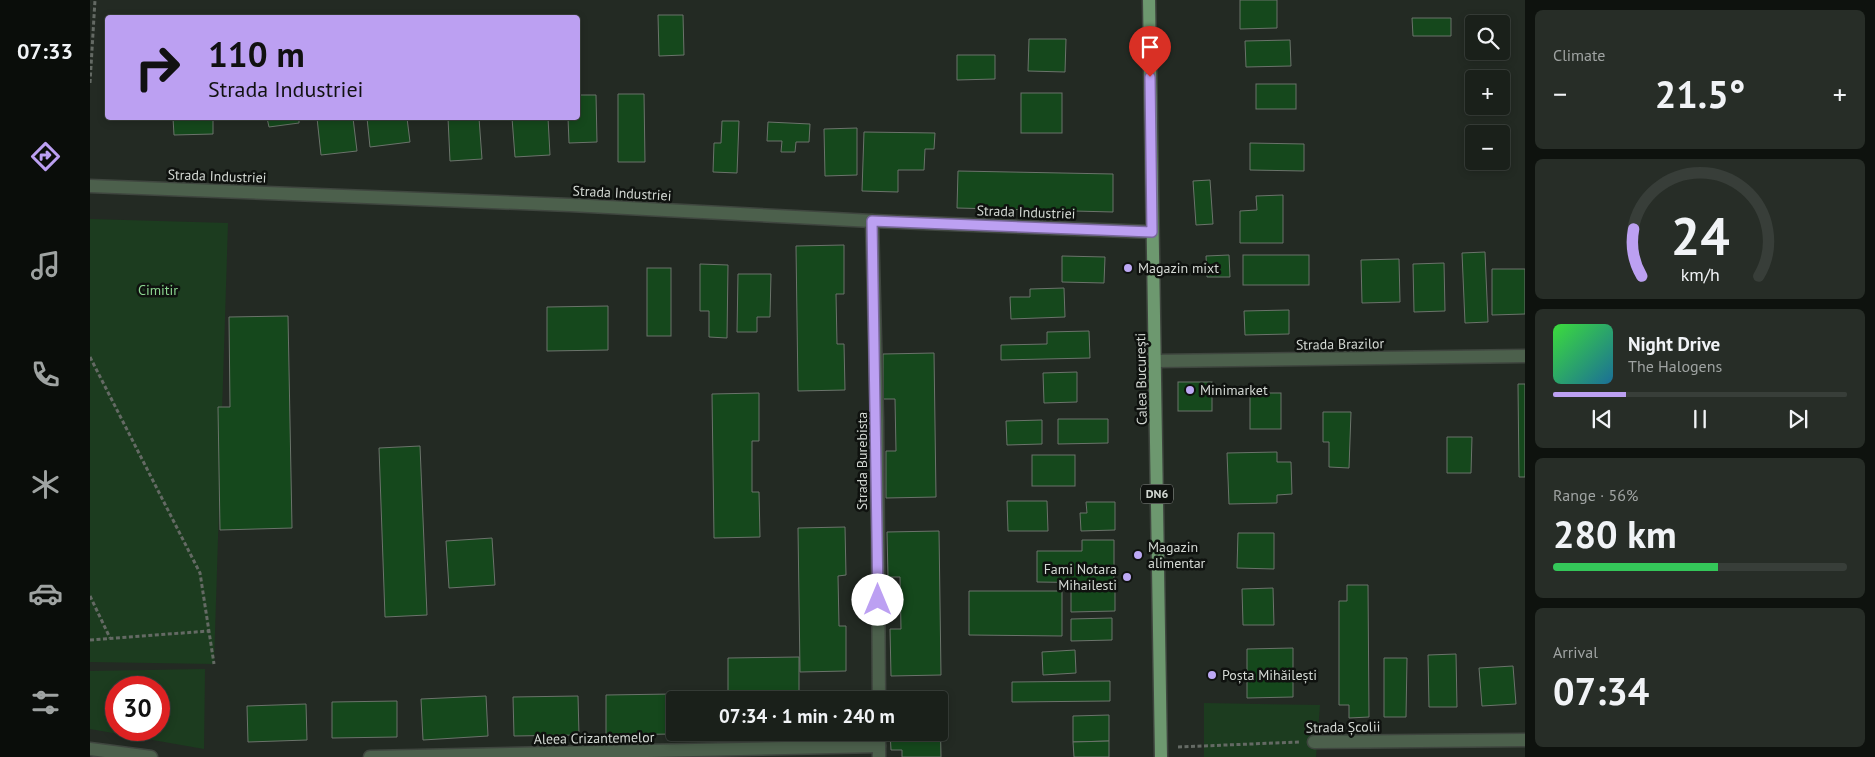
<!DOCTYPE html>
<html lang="en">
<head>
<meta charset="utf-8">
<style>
	:root { --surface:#1a201a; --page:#272d27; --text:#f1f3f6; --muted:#9fa3a2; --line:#383e39; --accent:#bca0f2 }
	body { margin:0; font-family:"PT Sans",sans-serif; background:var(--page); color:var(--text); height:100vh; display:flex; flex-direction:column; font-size:19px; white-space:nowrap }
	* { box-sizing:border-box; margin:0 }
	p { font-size:16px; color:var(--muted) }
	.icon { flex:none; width:28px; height:28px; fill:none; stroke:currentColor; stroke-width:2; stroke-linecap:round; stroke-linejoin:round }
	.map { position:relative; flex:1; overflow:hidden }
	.panel { display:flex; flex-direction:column; gap:10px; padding:10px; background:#0e120e; width:350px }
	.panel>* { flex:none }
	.banner { position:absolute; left:15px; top:15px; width:475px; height:105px; border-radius:5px; box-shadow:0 2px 8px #0003,0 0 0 1px var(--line); background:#bca0f2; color:#111; overflow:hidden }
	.fabs { position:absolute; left:1375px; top:15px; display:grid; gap:10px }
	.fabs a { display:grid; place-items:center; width:45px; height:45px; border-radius:5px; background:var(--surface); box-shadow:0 2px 8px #0003,0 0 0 1px var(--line); font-size:25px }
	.speed { position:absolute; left:15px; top:676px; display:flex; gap:10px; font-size:25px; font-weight:700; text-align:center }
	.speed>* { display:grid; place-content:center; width:65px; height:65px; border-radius:50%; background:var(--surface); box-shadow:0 2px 8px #0003,0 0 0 1px var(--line); line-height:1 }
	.speed .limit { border:8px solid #d22; background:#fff; color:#111 }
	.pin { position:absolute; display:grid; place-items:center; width:42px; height:42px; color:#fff; margin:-51px -21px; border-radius:50% 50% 50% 0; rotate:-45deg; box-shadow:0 0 5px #0007 }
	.pin .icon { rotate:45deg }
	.me { position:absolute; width:55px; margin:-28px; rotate:0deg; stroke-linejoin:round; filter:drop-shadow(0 0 4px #0008) }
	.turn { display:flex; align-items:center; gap:18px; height:105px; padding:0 20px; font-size:22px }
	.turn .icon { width:65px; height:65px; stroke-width:2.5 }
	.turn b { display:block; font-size:35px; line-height:42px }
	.big { font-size:38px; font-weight:800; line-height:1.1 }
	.panel .tile { flex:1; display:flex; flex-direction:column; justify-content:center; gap:8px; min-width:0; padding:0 18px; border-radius:8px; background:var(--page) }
	.panel .dial { align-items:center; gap:0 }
	.dial svg { height:130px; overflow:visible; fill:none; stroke:var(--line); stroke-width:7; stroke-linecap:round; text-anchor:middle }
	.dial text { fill:var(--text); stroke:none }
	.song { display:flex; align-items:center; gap:15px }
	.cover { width:60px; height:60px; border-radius:8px; background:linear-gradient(135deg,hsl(120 70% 55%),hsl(200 70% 35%)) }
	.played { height:5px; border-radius:2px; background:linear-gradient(90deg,var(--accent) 25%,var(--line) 25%) }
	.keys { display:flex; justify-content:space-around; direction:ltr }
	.heat { display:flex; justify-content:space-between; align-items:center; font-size:28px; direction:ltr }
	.charge { height:8px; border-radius:4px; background:linear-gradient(90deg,#34c759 56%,var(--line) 0) }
	.trip { position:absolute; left:576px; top:691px; width:282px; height:50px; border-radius:5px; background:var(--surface); box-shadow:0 2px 8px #0003,0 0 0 1px var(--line); font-weight:800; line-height:50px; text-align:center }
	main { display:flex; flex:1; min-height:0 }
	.tabs { display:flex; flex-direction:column; width:90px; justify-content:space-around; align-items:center; background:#0a0d0a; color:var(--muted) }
	.tabs .icon { width:35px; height:35px }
	.tabs .selected { color:var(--accent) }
	.tabs b { font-size:22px; color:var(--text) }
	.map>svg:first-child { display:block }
	.green { fill:#1c3c1f; fill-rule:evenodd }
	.building { fill:#15481c; stroke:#6b736b }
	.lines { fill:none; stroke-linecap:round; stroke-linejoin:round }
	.minor-casing { stroke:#3f463f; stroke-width:15 }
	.major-casing { stroke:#3f463f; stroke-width:15 }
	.path { stroke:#646a64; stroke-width:3; stroke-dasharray:4 2.5; stroke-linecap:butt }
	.minor { stroke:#4c604c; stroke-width:12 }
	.major { stroke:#6d986f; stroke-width:12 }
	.route-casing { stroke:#7a689d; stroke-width:12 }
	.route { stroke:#bca0f2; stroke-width:9 }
	.poi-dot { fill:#bda9f5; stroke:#0f120f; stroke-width:2 }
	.labels { text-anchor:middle; stroke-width:5; stroke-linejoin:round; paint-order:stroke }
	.shield { fill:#0f120f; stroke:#999d99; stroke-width:1 }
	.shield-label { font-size:12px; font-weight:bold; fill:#d4d9d4 }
	.street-label { font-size:14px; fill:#d4d9d4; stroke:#0f120f }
	.poi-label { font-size:14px; fill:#d4d9d4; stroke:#0f120f; text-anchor:start }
	.park-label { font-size:14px; fill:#8bd48f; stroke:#0f120f }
</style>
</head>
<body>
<main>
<nav class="tabs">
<b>07:33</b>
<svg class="icon selected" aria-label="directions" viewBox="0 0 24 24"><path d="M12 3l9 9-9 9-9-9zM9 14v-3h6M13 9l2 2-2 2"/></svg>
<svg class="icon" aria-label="music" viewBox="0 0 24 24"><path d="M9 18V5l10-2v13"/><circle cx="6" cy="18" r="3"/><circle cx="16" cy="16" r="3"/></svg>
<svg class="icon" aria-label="phone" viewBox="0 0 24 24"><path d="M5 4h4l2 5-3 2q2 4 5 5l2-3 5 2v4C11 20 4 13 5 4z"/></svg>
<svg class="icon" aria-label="climate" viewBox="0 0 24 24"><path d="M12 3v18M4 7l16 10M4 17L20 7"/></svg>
<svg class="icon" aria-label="car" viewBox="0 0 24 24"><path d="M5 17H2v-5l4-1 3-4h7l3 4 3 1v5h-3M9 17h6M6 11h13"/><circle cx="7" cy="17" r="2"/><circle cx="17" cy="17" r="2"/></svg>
<svg class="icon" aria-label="filters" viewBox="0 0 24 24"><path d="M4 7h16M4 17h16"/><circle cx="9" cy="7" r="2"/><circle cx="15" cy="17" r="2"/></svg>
</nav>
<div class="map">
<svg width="1435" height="757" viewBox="0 0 1435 757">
	<rect width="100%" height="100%" fill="#232a23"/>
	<g class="green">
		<polygon points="0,219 138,223 124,664 0,662"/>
		<path d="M115 669 114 749 0 729V671ZM26 688H69V730H26Z"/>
		<polygon points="1114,703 1230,705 1226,757 1114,757"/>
	</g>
	<g class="building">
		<polygon points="1150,0 1187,0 1187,28 1150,29"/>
		<polygon points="568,15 593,15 594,55 569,56"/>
		<polygon points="1322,18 1361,18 1361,36 1323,36"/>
		<polygon points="939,39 976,39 975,72 938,71"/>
		<polygon points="1200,40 1201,66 1156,67 1155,41"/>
		<polygon points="867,55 905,55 905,79 867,80"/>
		<rect x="1166" y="84" width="40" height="25"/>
		<rect x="931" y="93" width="41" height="40"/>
		<polygon points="528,94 554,94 555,162 528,162"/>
		<polygon points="488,95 506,95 507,142 479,143 478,118 488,118"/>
		<polygon points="83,118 123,118 123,134 84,135"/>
		<polygon points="177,118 209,118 209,123 179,127"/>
		<polygon points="227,118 263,118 267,151 231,155"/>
		<polygon points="277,118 317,118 320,142 280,147"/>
		<polygon points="358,118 389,118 392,159 360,161"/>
		<polygon points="422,118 458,118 460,155 425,157"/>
		<polygon points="632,121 649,121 647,173 623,172 624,143 631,143"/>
		<polygon points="678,122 720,124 719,142 706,142 705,152 691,152 692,141 677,141"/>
		<polygon points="767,128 767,175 735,176 734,129"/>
		<polygon points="774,132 845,133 844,149 835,149 834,170 808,170 808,192 772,191"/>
		<polygon points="1160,143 1214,144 1214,171 1160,170"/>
		<polygon points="868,171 1023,174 1023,212 867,208"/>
		<polygon points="1120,180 1123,224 1106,225 1103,181"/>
		<polygon points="1193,195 1193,243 1150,243 1150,211 1167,210 1166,196"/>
		<polygon points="754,245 754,294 746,294 747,344 754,344 755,390 708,391 706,246"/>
		<polygon points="1395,252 1398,322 1375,323 1372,253"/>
		<polygon points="1139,255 1140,277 1117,277 1116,256"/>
		<rect x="1153" y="255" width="66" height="30"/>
		<polygon points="972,256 1015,257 1014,283 972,282"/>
		<polygon points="1309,259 1310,302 1272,303 1271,260"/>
		<polygon points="1354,263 1355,311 1324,312 1323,264"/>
		<polygon points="610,264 638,265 637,338 619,337 619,311 610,311"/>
		<rect x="557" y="268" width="24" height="68"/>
		<polygon points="1402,269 1435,269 1435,314 1402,315"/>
		<polygon points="648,274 681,274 680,317 667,317 667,332 647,332"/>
		<polygon points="974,288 975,317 921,319 920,297 940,297 940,289"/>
		<polygon points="518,306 518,350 457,351 457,307"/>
		<polygon points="1199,310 1199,334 1155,335 1154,311"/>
		<polygon points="198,316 202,528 130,530 128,407 140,407 139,317"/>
		<polygon points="999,331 1000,358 911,360 911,345 957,344 957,332"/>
		<polygon points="844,353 846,497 796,498 796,451 806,451 805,399 793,399 793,354"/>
		<polygon points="987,372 987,402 954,403 953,373"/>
		<rect x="1088" y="382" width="34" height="29"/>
		<polygon points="1428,384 1435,384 1435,477 1429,477"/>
		<polygon points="669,393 669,441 662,441 662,492 669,492 670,537 624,538 622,394"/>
		<rect x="1160" y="393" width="31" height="36"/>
		<polygon points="1233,412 1261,412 1259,468 1239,467 1239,442 1233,442"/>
		<polygon points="968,419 1018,419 1018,443 968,444"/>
		<polygon points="952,420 952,444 917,445 916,421"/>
		<polygon points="1357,437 1382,437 1381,473 1357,473"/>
		<polygon points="330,446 337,615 295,617 289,448"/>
		<polygon points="1187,452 1187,462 1201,462 1202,494 1187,495 1187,503 1139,504 1137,453"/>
		<rect x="942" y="455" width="43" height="31"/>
		<polygon points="917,501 957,501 958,531 918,531"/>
		<polygon points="996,502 1025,502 1025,530 991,531 990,513 997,513"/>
		<polygon points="755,527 756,575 748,576 749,626 756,626 756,671 710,672 708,528"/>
		<polygon points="849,531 851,675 801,676 800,629 811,629 810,577 798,577 797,532"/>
		<polygon points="1148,533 1184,533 1184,569 1147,568"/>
		<polygon points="402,538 405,585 359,588 356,541"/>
		<polygon points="992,540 1024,540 1024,583 947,582 947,551 992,551"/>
		<polygon points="1257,585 1278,585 1279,717 1259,718 1259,705 1249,705 1249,601 1257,601"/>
		<polygon points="1025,587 1025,611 981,612 981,588"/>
		<polygon points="1183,588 1184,625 1153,625 1152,589"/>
		<polygon points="879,591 972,591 972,636 879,635"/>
		<polygon points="1022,618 1022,640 981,641 981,619"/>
		<polygon points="1203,648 1203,697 1157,698 1157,649"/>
		<polygon points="985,650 986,673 953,675 952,652"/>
		<polygon points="1366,654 1367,707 1339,707 1338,655"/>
		<polygon points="709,657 709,695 684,696 684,700 638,700 638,658"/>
		<polygon points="1294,658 1317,658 1316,717 1294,717"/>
		<polygon points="1423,666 1426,704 1392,706 1389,668"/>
		<polygon points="1020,681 1020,701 922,702 922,682"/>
		<polygon points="582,694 582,734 516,735 516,695"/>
		<polygon points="396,696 398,736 333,740 331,699"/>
		<polygon points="488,696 489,735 424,736 423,697"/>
		<polygon points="307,701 307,737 242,738 242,702"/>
		<polygon points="216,704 217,740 158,742 157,706"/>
		<polygon points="850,705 851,757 812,757 812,750 801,750 800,732 850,732"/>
		<polygon points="1019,715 1019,741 983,742 983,716"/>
		<polygon points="1019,741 1019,757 984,757 983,742"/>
	</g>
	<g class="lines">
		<g class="minor-casing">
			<g id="minor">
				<polyline points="0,186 480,205 782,221 1062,232"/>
				<polyline points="782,221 787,420 789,700"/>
				<polyline points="1066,361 1435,356"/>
				<polyline points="789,732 789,757"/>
				<polyline points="1224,742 1435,740"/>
				<polyline points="0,749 61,757"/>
				<polyline points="280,757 789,746"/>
			</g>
		</g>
		<g class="major-casing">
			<polyline id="major" points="1059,0 1071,757"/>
		</g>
		<g class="path">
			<polyline points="0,83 5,0"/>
			<polyline points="0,357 110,573 124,664"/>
			<polyline points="0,596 20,638"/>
			<polyline points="0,640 119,631"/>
			<polyline points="1088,747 1209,742"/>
		</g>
		<use href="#minor" class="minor"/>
		<use href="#major" class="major"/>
	</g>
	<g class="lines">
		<g class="route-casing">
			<polyline id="route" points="788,600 782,221 1062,232 1060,77"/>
		</g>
		<use href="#route" class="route"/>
	</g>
	<g class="poi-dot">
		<circle cx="1038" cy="268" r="5"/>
		<circle cx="1100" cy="390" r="5"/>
		<circle cx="1048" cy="555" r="5"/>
		<circle cx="1037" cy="577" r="5"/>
		<circle cx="1122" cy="675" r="5"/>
	</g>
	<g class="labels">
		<rect class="shield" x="1051" y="484.5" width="32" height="19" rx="4"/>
		<g class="shield-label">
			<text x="1067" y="498">DN6</text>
		</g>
		<g class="street-label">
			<text transform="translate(127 176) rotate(2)" y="5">Strada Industriei</text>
			<text transform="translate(532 193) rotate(3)" y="5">Strada Industriei</text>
			<text transform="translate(936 212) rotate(2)" y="5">Strada Industriei</text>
			<text transform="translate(1250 344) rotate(-1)" y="5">Strada Brazilor</text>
			<text transform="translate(1051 379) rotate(-91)" y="5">Calea București</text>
			<text transform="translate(772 461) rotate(-90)" y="5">Strada Burebista</text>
			<text transform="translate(1253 727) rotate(-1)" y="5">Strada Școlii</text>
			<text transform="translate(504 738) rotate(-1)" y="5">Aleea Crizantemelor</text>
		</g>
		<g class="poi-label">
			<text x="1048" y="273">Magazin mixt</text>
			<text x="1110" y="395">Minimarket</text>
			<text x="1058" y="552">Magazin<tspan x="1058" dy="16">alimentar</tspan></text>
			<text x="1027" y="574" text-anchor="end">Fami Notara<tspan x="1027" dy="16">Mihailesti</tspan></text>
			<text x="1132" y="680">Poșta Mihăilești</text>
		</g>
		<g class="park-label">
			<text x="68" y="295">Cimitir</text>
		</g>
	</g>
</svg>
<div class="fabs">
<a><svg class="icon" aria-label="search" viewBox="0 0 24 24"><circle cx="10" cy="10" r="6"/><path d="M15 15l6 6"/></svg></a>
<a>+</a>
<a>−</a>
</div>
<div class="speed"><div class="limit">30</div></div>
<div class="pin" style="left:1060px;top:77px;background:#d93025"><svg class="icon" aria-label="arrive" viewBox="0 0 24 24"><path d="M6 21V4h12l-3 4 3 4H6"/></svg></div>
<svg class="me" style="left:788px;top:600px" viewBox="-20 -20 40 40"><circle r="19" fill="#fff"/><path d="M0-13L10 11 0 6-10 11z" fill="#bca0f2"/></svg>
<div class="trip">07:34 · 1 min · 240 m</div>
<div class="banner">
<div class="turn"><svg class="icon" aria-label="right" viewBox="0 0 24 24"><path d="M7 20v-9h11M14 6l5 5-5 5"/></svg><div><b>110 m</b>Strada Industriei</div></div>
</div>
</div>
<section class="panel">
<div class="tile"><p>Climate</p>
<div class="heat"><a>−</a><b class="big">21.5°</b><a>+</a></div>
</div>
<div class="tile dial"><svg viewBox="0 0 100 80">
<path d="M14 69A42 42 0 1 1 86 69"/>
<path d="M14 69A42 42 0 0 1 9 40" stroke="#bca0f2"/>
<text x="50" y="56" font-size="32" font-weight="700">24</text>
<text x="50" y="72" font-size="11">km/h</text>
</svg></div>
<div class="tile">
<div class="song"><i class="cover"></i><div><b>Night Drive</b><p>The Halogens</p></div></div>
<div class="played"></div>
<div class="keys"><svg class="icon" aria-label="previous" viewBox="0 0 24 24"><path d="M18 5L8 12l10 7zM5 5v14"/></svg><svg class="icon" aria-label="pause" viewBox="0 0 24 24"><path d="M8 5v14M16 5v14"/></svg><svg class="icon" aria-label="next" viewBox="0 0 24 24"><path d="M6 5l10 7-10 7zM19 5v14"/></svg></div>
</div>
<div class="tile"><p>Range · 56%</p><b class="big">280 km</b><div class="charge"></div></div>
<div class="tile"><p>Arrival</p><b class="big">07:34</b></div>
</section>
</main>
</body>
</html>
